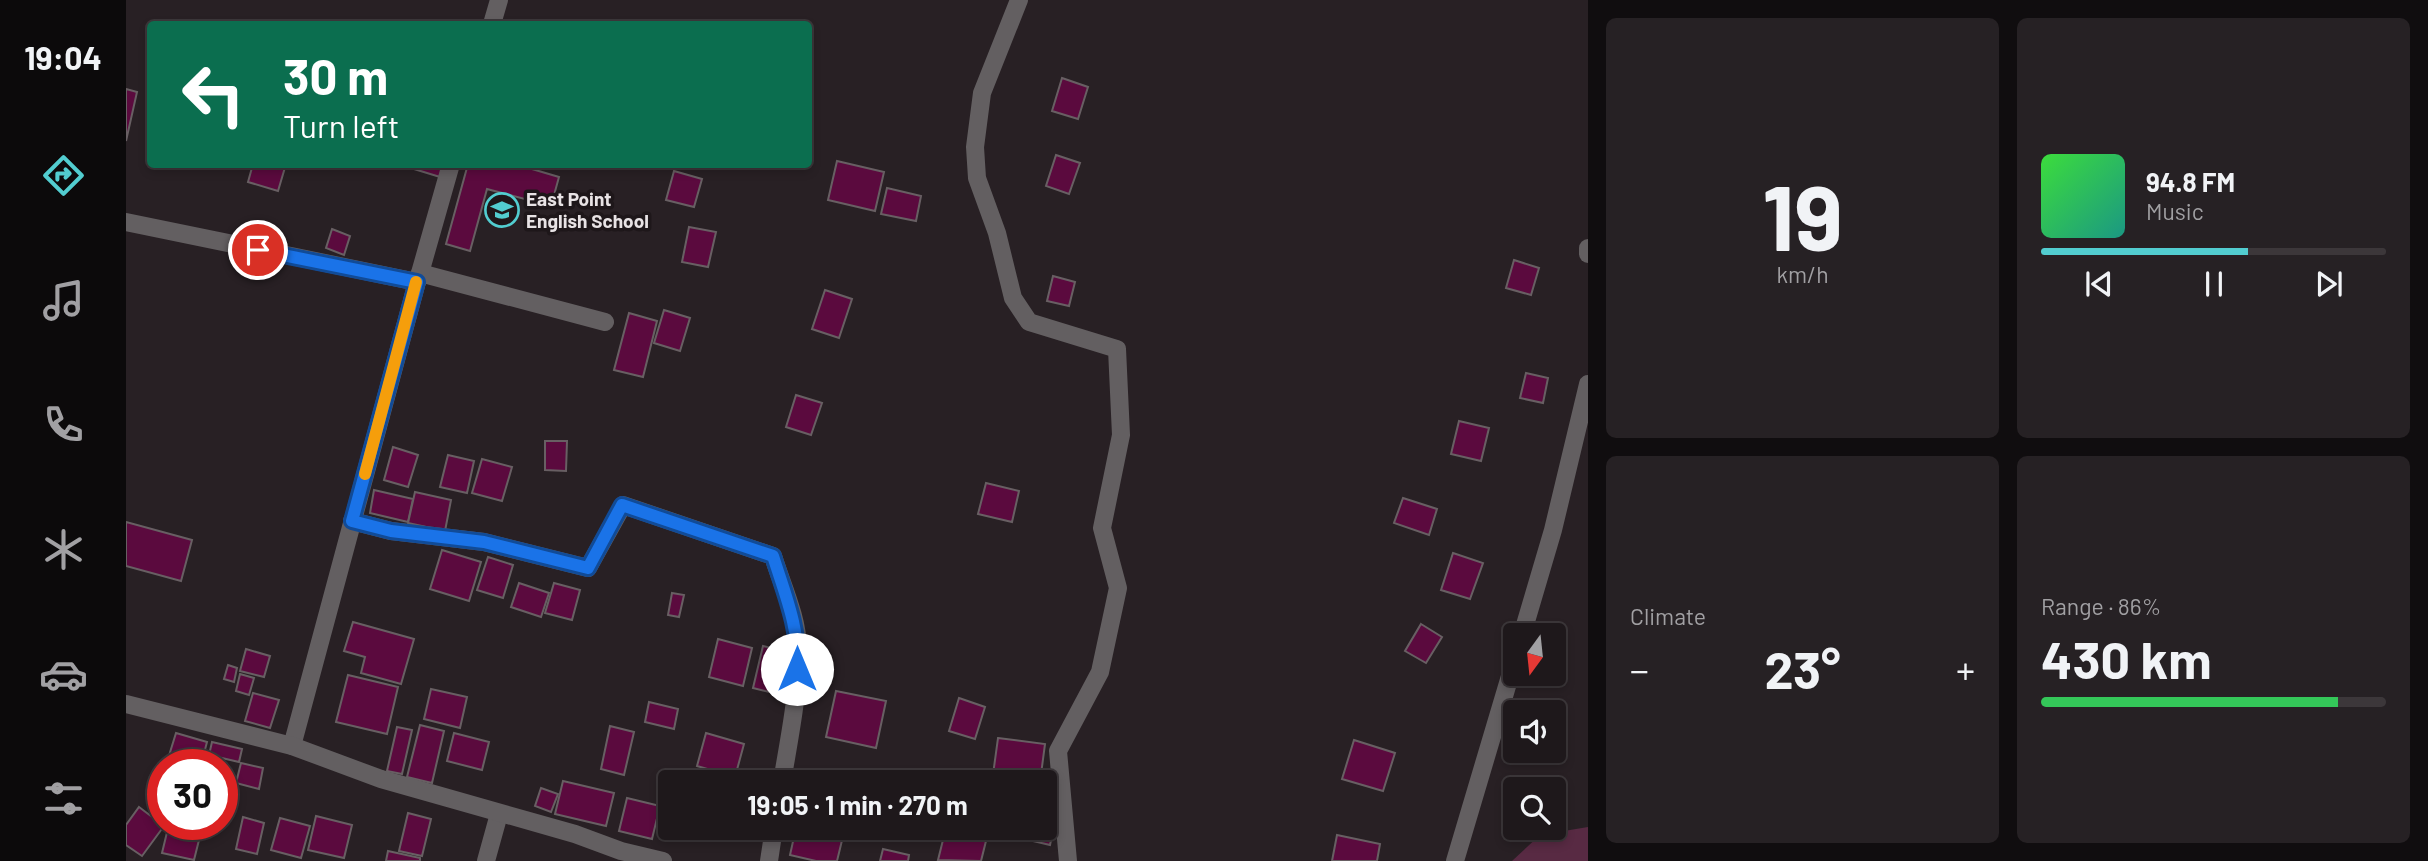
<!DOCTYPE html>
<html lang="en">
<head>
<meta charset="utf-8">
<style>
	:root { --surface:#1e181b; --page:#262124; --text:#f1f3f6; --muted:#a1a0a3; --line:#3c373a; --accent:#52cdd0 }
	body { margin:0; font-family:Barlow,sans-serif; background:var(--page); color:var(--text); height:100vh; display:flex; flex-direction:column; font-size:26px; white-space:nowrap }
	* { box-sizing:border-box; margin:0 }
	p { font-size:23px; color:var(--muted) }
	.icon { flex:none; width:38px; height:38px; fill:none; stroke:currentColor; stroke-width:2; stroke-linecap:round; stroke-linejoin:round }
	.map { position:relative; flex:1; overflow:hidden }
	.sheet { display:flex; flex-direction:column; gap:18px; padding:18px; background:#100d0f; width:840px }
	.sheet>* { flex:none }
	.hud { position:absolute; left:21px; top:21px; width:665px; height:147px; border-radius:7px; box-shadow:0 4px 10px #0003,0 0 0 2px var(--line); background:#0b6e4f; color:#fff; overflow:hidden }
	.needle { width:46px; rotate:195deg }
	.tools { position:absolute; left:1377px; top:623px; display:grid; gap:14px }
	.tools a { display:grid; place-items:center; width:63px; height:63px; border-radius:7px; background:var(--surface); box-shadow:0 4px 10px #0003,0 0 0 2px var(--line); font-size:35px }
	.speed { position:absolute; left:21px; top:749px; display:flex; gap:14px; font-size:35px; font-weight:700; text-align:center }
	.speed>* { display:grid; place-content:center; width:91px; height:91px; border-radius:50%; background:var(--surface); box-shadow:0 4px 10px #0003,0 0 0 2px var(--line); line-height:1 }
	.speed .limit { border:10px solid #d22; background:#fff; color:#111 }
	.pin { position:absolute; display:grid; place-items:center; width:60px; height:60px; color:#fff; margin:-30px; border:4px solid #fff; border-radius:50%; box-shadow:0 2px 7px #0007 }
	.me { position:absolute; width:77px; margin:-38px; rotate:0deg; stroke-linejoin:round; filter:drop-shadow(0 0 5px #0008) }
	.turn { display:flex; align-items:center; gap:24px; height:147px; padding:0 21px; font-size:32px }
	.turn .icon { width:91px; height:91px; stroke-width:2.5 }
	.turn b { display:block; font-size:49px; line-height:60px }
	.big { font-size:52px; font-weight:700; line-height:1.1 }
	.sheet .widget { flex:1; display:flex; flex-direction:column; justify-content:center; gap:10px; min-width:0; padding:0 24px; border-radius:10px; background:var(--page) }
	.sheet .dial { align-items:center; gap:0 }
	.dial b { font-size:91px; line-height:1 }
	.song { display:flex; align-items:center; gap:21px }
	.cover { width:84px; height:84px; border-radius:10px; background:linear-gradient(135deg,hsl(120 70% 55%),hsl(170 70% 35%)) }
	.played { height:7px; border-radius:4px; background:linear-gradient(90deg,var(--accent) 60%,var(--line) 60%) }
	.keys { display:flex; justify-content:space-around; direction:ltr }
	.heat { display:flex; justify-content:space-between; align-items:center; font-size:38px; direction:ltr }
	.charge { height:10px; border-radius:5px; background:linear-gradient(90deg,#34c759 86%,var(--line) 0) }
	.sheet .tiles { flex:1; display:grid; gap:18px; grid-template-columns:repeat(2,1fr) }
	.trip { position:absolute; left:532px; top:770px; width:399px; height:70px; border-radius:7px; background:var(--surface); box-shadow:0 4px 10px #0003,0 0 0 2px var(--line); font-weight:700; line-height:70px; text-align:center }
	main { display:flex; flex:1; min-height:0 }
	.menu { display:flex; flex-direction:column; width:126px; justify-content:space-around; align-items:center; background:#0c0a0b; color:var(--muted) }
	.menu .icon { width:49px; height:49px }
	.menu .on { color:var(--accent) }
	.menu b { font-size:32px; color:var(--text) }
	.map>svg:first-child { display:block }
	.pitch { fill:#582a43 }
	.building { fill:#5b0a3e; stroke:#685f63; stroke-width:2 }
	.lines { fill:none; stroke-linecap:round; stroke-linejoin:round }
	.minor { stroke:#635f61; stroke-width:18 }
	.tertiary { stroke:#635f61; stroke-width:18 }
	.route-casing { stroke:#114b97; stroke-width:18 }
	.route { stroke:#1a73e8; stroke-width:12 }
	.slow { stroke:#f59e0b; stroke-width:12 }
	.labels { text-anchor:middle; stroke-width:7; stroke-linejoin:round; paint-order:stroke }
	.poi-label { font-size:19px; font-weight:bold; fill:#e8e3e5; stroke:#1e171a; text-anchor:start }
</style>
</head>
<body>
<main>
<nav class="menu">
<b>19:04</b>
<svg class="icon on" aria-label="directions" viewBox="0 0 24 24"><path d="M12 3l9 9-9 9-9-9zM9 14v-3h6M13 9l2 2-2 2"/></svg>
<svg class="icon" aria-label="music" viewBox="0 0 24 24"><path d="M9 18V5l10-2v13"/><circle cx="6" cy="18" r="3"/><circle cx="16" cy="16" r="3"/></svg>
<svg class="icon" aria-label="phone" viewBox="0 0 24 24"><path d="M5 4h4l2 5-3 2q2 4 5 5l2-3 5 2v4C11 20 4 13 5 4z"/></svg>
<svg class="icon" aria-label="climate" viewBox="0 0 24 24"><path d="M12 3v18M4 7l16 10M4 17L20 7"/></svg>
<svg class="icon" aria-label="car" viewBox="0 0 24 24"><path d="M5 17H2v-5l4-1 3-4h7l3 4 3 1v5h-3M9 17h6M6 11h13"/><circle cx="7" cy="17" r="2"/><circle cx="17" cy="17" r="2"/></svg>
<svg class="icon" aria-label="filters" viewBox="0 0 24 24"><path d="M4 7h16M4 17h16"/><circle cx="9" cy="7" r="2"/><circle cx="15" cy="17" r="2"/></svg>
</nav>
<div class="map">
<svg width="1462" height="861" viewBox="0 0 1462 861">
	<rect width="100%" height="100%" fill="#282024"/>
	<polygon class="pitch" points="1462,827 1462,861 1386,861 1414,835"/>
	<g class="building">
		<polygon points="936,78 962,87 952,119 926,111"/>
		<polygon points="0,89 11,92 0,141"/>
		<polygon points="930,155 954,163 943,194 920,186"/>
		<polygon points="711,161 758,172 749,211 702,200"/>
		<polygon points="127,164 160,164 152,191 122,182"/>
		<polygon points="289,164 317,164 314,177 288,169"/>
		<polygon points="342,164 389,164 433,177 425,206 361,189 344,251 320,244"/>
		<polygon points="548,171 576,179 568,207 540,200"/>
		<polygon points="761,188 795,196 790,221 755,214"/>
		<polygon points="563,227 590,232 582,267 556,262"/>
		<polygon points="206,229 224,236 218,255 200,248"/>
		<polygon points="1388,260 1413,268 1405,295 1380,288"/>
		<polygon points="927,276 949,282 943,306 921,301"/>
		<polygon points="699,290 726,299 713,338 686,329"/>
		<polygon points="538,310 564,318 554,351 528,343"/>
		<polygon points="503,313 531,321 517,377 488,370"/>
		<polygon points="1400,373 1422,378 1417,403 1394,398"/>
		<polygon points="670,395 696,403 685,435 660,427"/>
		<polygon points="1333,421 1363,428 1355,461 1325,454"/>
		<polygon points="419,441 441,441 440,471 419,470"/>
		<polygon points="267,447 292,455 282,487 258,480"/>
		<polygon points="322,455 348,461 341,493 314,487"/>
		<polygon points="356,459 386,467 376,501 346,493"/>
		<polygon points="860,483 893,491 886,522 852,514"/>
		<polygon points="248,490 287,499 282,522 244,513"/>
		<polygon points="289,492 325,500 319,531 282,523"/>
		<polygon points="1277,498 1311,509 1303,535 1268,523"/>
		<polygon points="0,522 66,540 55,581 0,566"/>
		<polygon points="316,550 355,562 343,601 304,589"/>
		<polygon points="1327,553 1357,563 1344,599 1315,590"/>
		<polygon points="362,557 387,565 377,598 351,590"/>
		<polygon points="393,583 423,593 415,617 385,607"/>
		<polygon points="428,583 454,590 446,620 419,613"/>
		<polygon points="546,593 558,595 553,617 542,615"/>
		<polygon points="227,622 288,639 275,684 235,673 239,657 218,651"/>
		<polygon points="1295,624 1316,637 1300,663 1279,651"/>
		<polygon points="592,639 626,648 617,686 583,677"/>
		<polygon points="637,646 666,653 656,695 627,688"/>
		<polygon points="120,649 144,656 138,677 114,671"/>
		<polygon points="102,665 111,668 108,682 98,679"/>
		<polygon points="114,674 128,678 123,695 110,691"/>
		<polygon points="222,675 272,687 261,734 210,722"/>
		<polygon points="305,689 341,697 334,728 298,719"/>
		<polygon points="710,691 760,701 750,748 700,737"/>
		<polygon points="127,693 153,700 144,728 119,721"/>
		<polygon points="833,698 859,707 849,739 823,731"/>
		<polygon points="523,702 552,709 548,729 519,722"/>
		<polygon points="294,725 318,731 306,783 281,777"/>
		<polygon points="484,726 508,732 498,775 475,769"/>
		<polygon points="271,727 286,730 276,774 261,771"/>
		<polygon points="50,733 81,742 75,765 51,765 41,762"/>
		<polygon points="328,733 363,742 356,770 321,761"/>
		<polygon points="580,733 618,744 609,777 571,766"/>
		<polygon points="872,738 919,744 914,782 866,782"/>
		<polygon points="1228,740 1269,753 1257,791 1216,779"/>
		<polygon points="86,742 116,749 113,762 83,755"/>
		<polygon points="115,763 137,768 133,789 110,783"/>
		<polygon points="437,781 488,793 480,826 429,814"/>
		<polygon points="415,788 432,794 425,812 409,806"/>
		<polygon points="501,798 534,806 526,839 493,831"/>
		<polygon points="13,807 38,826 16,856 0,845 0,825"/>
		<polygon points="282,813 305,819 296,856 273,851"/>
		<polygon points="190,816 226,825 218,858 182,850"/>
		<polygon points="117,817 138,823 131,854 110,849"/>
		<polygon points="154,818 184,826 175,858 145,850"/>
		<polygon points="43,824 77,824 68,860 36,853"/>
		<polygon points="670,828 719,828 711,861 690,861 664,855"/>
		<polygon points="760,828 779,828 777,837 759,832"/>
		<polygon points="820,828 840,828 862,833 855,861 812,860"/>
		<polygon points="910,828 927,831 924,845 907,841"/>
		<polygon points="1211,835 1254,844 1251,861 1206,861"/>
		<polygon points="757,849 783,855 782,861 754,861"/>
		<polygon points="262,851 294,858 294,861 260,861"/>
	</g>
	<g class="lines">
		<g class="minor">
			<polyline points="893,0 856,93 849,147 851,178 871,233 887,298 903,322 991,349 995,435 976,528 992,588 974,672 932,751 942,861"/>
			<polyline points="366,24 373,0"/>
			<polyline points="0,222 291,282 294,273 479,322"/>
			<polyline points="1462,248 1462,254"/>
			<polyline points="294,273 325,164"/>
			<path d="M226 521 265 531 358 542 462 568 497 505 647 556C656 585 672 618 672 649 673 693 663 739 656 782"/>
			<polyline points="1396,635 1427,530 1462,384"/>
			<polyline points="166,746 291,282"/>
			<polyline points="360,861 373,814"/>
			<polyline points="643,861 648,828"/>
			<polyline points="1329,861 1390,656"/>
		</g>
		<polyline class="tertiary" points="0,704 166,746 255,779 449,834 495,851 537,861"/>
	</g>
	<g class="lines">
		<g class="route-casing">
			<path id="route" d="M132 250 291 282 226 521 265 531 358 542 462 568 496 505 647 556C659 594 674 629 671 669"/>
		</g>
		<use href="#route" class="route"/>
		<polyline class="slow" points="239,474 290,282"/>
	</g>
	<defs>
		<g id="school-ring" transform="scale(1.75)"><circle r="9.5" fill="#1e171a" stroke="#52cdd0" stroke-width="1.5"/><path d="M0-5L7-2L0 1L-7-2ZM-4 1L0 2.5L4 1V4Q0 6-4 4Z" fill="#52cdd0"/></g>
	</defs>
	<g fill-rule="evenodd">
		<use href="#school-ring" x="376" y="210"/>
	</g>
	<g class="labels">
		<g class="poi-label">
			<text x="400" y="206">East Point<tspan x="400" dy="22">English School</tspan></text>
		</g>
	</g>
</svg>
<div class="tools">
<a><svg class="needle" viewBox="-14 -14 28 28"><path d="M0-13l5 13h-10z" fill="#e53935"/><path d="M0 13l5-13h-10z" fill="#a1a0a3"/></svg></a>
<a><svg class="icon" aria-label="sound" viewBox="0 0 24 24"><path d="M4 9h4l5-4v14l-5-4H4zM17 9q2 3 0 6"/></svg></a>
<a><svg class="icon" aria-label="search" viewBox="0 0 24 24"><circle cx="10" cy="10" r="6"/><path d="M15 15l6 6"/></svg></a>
</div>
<div class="speed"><div class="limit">30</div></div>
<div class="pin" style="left:132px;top:250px;background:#d93025"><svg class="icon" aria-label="arrive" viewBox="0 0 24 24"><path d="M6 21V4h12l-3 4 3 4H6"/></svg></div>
<svg class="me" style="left:671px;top:669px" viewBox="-20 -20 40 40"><circle r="19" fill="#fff"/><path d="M0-13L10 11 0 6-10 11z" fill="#1a73e8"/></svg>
<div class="trip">19:05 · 1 min · 270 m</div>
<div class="hud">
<div class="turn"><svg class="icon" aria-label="left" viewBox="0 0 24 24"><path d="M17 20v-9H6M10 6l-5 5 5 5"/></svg><div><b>30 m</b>Turn left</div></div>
</div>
</div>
<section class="sheet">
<div class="tiles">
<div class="widget dial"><b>19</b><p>km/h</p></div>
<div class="widget">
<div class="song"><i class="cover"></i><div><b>94.8 FM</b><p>Music</p></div></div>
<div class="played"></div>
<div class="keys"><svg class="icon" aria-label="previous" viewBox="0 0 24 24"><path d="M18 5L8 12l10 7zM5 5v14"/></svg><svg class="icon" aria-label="pause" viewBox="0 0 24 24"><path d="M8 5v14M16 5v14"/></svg><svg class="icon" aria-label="next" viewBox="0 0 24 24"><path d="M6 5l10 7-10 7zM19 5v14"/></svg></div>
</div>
<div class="widget"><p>Climate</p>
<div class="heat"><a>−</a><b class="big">23°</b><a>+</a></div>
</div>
<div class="widget"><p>Range · 86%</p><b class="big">430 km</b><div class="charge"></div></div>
</div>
</section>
</main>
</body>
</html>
